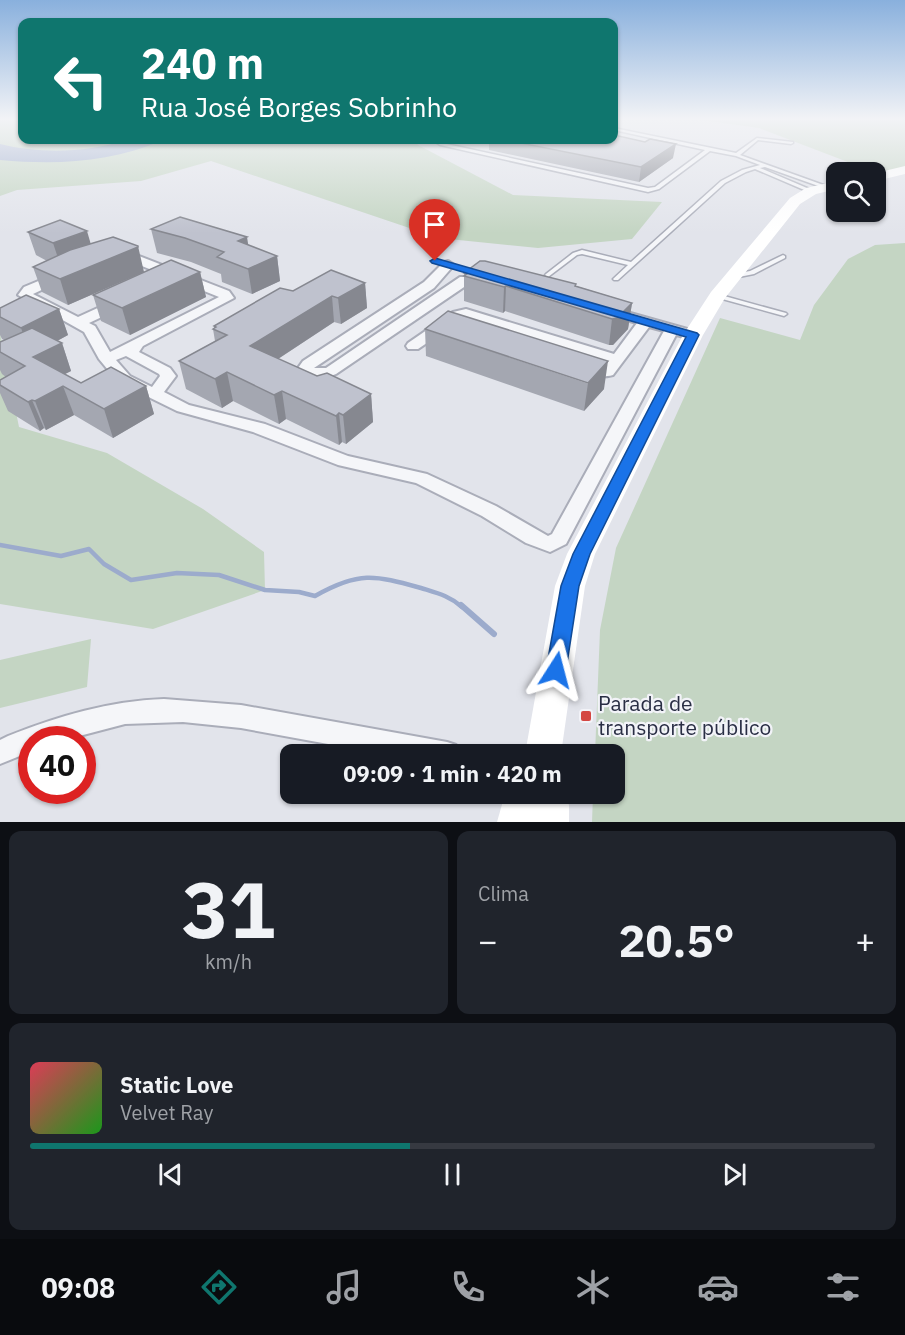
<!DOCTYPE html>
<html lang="pt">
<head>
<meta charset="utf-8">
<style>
	:root { --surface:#171b24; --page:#20242c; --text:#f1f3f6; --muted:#9ea1a6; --line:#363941; --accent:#0f766e }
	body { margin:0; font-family:"IBM Plex Sans",sans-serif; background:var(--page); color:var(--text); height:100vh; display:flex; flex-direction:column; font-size:22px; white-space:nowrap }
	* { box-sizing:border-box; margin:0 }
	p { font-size:20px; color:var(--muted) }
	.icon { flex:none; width:33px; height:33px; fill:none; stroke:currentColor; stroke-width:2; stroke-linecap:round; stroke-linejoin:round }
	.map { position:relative; height:822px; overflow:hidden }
	.panel { display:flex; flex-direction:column; gap:9px; padding:9px; background:#0d0f14; flex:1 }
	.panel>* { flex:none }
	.hud { position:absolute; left:18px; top:18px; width:600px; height:126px; border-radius:12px; box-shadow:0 2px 4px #0004; background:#0f766e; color:#fff; overflow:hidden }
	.tools { position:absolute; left:826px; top:162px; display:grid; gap:12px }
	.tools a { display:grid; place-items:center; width:60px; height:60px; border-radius:12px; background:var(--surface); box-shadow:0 2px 4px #0004; font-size:30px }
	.speed { position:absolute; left:18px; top:726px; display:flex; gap:12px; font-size:30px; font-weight:700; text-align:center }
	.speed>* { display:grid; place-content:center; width:78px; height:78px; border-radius:50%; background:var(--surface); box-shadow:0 2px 4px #0004; line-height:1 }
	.speed .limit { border:9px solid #d22; background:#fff; color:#111 }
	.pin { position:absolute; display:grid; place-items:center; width:51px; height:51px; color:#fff; margin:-62px -26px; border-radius:50% 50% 50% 0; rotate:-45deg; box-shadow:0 0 6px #0007 }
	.pin .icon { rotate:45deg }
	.me { position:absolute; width:66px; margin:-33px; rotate:9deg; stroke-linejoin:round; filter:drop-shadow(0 0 4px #0008) }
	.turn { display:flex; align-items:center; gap:21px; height:126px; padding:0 24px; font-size:27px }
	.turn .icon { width:78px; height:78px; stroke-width:2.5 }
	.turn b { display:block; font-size:42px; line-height:51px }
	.big { font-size:45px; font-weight:700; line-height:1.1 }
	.panel .card { flex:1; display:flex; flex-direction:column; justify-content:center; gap:9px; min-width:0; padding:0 21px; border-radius:12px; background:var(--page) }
	.panel .dial { align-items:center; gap:0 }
	.dial b { font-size:78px; line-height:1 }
	.song { display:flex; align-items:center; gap:18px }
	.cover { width:72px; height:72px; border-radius:9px; background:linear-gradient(135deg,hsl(350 70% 55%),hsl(120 70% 35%)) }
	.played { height:6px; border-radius:3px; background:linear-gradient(90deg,var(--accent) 45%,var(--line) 45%) }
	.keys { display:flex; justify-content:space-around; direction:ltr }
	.heat { display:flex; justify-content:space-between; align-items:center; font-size:33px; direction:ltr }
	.panel .tiles { flex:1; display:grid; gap:9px; grid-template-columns:1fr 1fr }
	.card:last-child { grid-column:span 2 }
	.trip { position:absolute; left:280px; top:744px; width:345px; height:60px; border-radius:12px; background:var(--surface); box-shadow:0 2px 4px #0004; font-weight:700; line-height:60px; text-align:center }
	.dock { display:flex; height:96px; justify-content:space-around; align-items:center; background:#090b0e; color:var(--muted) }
	.dock .icon { width:42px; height:42px }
	.dock .active { color:var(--accent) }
	.dock b { font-size:27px; color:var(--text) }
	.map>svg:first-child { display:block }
	.green { fill:#c4d5c3 }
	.water { fill:#9cabcc }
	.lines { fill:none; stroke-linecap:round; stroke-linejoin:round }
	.stream-far2 { stroke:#9cabcc; stroke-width:2 }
	.stream-far1 { stroke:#9cabcc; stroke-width:4.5 }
	.stream { stroke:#9cabcc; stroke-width:6 }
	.lane-casing { stroke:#aaadb9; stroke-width:3 }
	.street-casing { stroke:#aaadb9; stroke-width:4 }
	.lane { fill:#f5f6f9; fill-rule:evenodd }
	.street { fill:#f5f6f9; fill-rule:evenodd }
	.secondary { fill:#fff; fill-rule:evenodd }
	.wall { fill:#a4a7b1 }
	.shaded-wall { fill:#868890 }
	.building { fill:#bfc2ce; stroke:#868890; stroke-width:1.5 }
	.route { fill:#1a73e8; stroke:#114b97; stroke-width:1.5 }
	.poi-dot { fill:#d44743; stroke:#f2f3f8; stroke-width:2 }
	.labels { text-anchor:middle; stroke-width:4.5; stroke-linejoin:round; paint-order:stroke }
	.near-poi-label { font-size:21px; fill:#292e44; stroke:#f2f3f8; text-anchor:start }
</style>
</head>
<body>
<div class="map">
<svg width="905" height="822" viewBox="0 0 905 822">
	<rect width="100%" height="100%" fill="#e2e4eb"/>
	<g class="green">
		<polygon points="0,118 22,118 22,140 415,140 418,145 513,195 662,202 632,239 538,248 439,238 211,161 141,181 17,190 0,196"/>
		<polygon points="688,118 905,118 905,168 882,175 759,128"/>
		<polygon points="905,243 905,822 592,822 593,794 615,794 615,754 595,754 600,630 616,548 720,318 800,340 814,305 848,259 875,245"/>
		<polygon points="0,333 19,427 107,453 203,509 264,552 265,590 153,629 0,604"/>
		<polygon points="91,639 87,687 0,708 0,660"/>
	</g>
	<path class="water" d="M125 140H163C110 163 56 165 0 160V144C40 154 87 153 125 140Z"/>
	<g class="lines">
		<polyline class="stream-far2" points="901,118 905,120"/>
		<path class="stream-far1" d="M0 545 61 556 89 549 104 564 131 580 177 573 219 575 265 590 299 592 315 596C359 571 374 575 421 588 437 593 450 596 462 607"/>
		<polyline class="stream" points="461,605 494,634"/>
		<g class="lane-casing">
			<g id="lane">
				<polygon points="614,128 736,153 757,138 793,142 793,143 791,144 758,140 740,155 829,187 824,188 765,167 760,168 814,191 809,192 755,169 746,172 725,183 618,280 614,280 613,279 628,265 582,254 577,255 548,277 545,275 546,274 573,253 582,250 631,262 721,181 742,170 760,165 736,156 710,151 659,189 648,192 440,145 434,141 436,140 440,140 439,141 442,143 648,188 655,187 705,150 614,130"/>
				<polygon points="783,255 785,256 785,258 754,274 734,278 731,276 734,274 750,271"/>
				<polygon points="717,294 786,313 787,314 784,316 715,297 714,296"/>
			</g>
		</g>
		<g class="street-casing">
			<g id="street">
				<path d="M121 249 229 291 234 298 143 346 139 352 170 368 176 376 164 392 189 405 265 424 348 456 427 474 496 506 548 536 552 534 664 331 649 327 613 375C602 378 587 377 578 368L586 363 603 368 608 362 465 317 418 349H408L406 346 408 343 453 312 466 309 614 354 637 323 604 314 602 311 604 308 609 307 698 332 700 335 693 339 676 335 566 544 550 552 526 543 482 516 416 483 338 465 253 432 177 411 118 382 99 359 84 332 18 295 24 287 60 272 66 276 65 279 33 294 78 317 113 301H123L125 304 123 307 89 323 95 326 110 352 219 297 117 256 115 253ZM126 356 159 374 160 376 152 387 130 376 116 360Z"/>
				<polygon points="448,261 454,265 434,288 314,368 326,368 460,277 470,277 471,280 470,283 336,374 323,379 304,375 298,368 303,361 424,282 444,262"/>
				<path d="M164 699 241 705 447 742 456 745 460 754H383L241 728 183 722 125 724 64 740H32V751L0 764V740L8 736C59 716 109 701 164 699Z"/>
			</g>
		</g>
		<use href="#lane" class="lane"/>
		<use href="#street" class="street"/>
		<g class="secondary">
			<polygon points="905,166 905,174 876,181 876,173"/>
			<polygon points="837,181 837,189 816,194 800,204 725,298 703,335 595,554 585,586 561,754 525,754 555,586 567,554 683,335 711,292 790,198 806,188"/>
			<polygon points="505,794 564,794 569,805 569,822 497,822"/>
		</g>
	</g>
	<g class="wall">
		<polygon points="489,140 614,140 673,158 639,182 489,150"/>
		<polygon points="151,229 248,245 277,256 280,281 252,294 222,282 221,274 191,262 157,253"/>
		<polygon points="28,232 91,244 144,272 200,272 206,297 130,335 101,321 93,295 143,272 68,305 42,292 33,267 47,261 36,255"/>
		<polygon points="464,273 576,284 576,286 632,303 628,329 613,345 609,345 505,311 503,313 464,301"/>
		<polygon points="365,283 367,308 341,324 334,322 278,359 317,376 371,394 373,422 346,444 342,442 339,445 286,419 279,424 233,401 222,408 186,389 179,361 215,341 213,329 214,328 214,326 293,291"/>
		<polygon points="0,308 59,309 68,335 57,341 62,343 71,371 65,374 81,383 146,386 154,414 113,438 74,415 46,430 44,428 40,431 8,411 0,393 0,380 6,377 2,374 0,370 0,342 4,340 2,339 0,335"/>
		<polygon points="425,329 604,389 584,411 426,356"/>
	</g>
	<g class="shaded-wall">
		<polygon points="676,144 673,158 639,182 641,167"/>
		<polygon points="87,231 94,255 61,267 53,243"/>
		<polygon points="247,237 251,262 238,241"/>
		<polygon points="138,246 144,272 68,305 60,279"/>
		<polygon points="277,256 280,281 252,294 248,269"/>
		<polygon points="200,272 206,297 130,335 122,308"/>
		<polygon points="365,283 367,308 341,324 338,298"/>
		<polygon points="506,286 505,311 503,313 504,287"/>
		<polygon points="332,296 334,322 255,374 250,346"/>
		<polygon points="632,303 628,329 613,345 609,345 612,319"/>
		<polygon points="59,309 68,335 31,355 21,328"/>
		<polygon points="62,343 71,371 43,385 33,357"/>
		<polygon points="608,361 604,389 584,411 588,383"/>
		<polygon points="227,372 233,401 222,408 215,379"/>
		<polygon points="63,386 74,415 46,430 35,401"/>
		<polygon points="146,386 154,414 113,438 104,409"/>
		<polygon points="282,391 286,419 279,424 274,395"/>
		<polygon points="371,394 373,422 346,444 343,415"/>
		<polygon points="32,400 44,428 40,431 28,402"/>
		<polygon points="339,413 342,442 339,445 336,416"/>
	</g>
	<g class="building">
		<polygon points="614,135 645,142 650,139 676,144 641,167 505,140 614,140"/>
		<polygon points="180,217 247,237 238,241 277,256 248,269 217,257 224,252 185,238 151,229"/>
		<polygon points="60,220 87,231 53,243 28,232"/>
		<polygon points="113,237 138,246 138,247 60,279 33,267 70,250"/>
		<polygon points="171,260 200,272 122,308 93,295"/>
		<polygon points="480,261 485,261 576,284 575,286 632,303 617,318 612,319 506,286 504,287 464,276 467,274 464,273"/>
		<polygon points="331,270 365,283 338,298 332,296 250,346 317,376 327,373 371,394 343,415 339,413 336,416 282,391 274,395 227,372 215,379 179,361 227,335 213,329 216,327 214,326 280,288 293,291"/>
		<polygon points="26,295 59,309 21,328 0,317 0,308"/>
		<polygon points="448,311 608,361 588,383 425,329"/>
		<polygon points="32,328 62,343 33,357 81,383 111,367 146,386 104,409 63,386 35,401 32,400 28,402 0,385 0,380 25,366 0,352 0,342"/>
	</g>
	<linearGradient id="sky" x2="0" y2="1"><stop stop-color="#89b0dd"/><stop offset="0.51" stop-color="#f2f3f6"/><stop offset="1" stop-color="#f2f3f6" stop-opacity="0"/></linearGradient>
	<rect width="905" height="233" fill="url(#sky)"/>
	<polygon class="route" points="435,258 697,333 699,335 590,554 579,586 566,670 563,676 556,679 549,676 546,670 561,586 573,554 686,337 432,263 430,261"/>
	<rect class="poi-dot" x="580" y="710" width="12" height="12" rx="3"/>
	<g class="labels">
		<g class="near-poi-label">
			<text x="598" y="711">Parada de<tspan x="598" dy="24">transporte público</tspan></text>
		</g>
	</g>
</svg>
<div class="tools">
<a><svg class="icon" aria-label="search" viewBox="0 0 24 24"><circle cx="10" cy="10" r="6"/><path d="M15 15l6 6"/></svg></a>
</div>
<div class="speed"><div class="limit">40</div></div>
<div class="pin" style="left:435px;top:261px;background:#d93025"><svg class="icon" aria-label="arrive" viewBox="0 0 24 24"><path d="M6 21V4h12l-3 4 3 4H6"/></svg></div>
<svg class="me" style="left:556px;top:670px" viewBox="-20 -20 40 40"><path d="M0-17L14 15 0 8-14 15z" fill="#1a73e8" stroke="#fff" stroke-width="4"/></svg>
<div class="trip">09:09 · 1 min · 420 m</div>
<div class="hud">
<div class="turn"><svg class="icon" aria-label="left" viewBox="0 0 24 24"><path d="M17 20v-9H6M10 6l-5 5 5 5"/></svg><div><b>240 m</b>Rua José Borges Sobrinho</div></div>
</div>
</div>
<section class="panel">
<div class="tiles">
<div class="card dial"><b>31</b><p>km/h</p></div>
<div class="card"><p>Clima</p>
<div class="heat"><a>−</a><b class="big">20.5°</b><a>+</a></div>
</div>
<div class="card">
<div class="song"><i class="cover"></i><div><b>Static Love</b><p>Velvet Ray</p></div></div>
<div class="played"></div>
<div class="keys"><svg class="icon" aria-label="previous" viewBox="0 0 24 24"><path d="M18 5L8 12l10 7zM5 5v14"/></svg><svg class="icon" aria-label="pause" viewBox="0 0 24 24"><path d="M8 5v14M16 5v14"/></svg><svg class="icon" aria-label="next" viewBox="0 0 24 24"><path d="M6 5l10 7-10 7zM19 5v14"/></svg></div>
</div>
</div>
</section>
<nav class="dock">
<b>09:08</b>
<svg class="icon active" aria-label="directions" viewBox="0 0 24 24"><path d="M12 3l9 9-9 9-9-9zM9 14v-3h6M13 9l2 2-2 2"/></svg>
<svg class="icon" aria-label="music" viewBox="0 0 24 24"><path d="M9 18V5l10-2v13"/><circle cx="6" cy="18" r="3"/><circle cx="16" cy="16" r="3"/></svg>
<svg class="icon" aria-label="phone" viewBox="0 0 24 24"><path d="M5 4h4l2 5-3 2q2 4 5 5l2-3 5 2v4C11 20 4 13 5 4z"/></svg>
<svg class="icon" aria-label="climate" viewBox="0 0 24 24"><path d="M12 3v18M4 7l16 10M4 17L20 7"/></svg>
<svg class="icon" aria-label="car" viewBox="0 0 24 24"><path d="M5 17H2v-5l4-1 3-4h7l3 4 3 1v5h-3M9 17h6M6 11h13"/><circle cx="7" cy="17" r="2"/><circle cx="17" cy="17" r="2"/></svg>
<svg class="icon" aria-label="filters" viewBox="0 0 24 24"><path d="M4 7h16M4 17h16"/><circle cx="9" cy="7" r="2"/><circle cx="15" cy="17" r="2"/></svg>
</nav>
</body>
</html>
